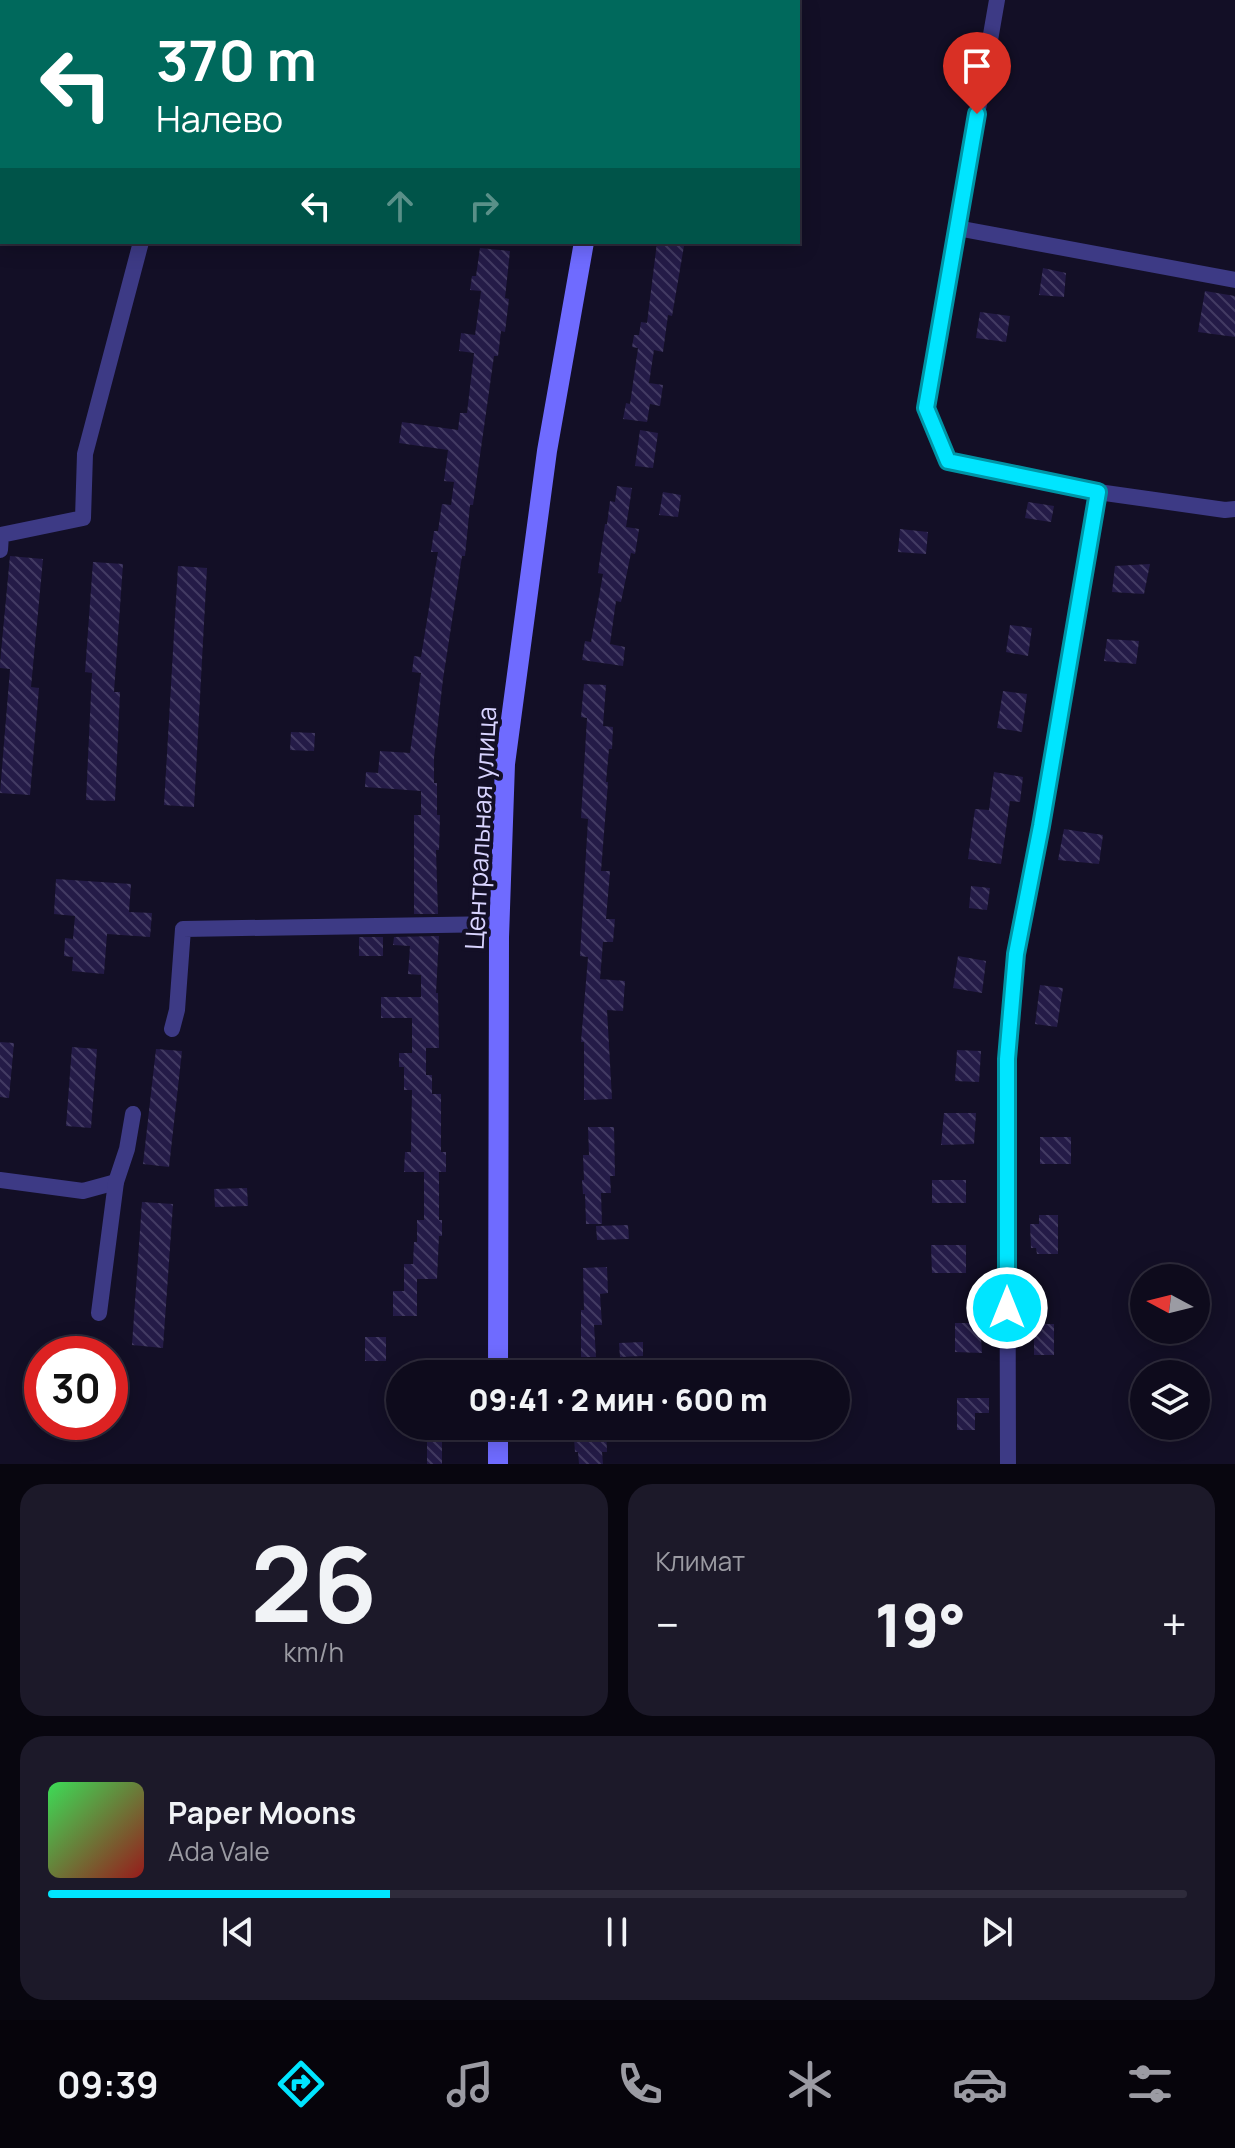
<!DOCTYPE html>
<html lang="ru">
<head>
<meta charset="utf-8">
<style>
	:root { --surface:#0e0b1c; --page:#1c1929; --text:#f1f3f6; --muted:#9b9ba3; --line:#2e2b3b; --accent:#00e5ff }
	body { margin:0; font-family:Manrope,sans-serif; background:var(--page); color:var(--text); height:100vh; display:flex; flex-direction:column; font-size:30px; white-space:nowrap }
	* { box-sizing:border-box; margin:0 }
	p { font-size:26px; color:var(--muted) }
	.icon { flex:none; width:44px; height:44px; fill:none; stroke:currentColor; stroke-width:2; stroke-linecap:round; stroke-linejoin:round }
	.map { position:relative; height:1464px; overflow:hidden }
	.side { display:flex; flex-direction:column; gap:20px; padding:20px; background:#08060f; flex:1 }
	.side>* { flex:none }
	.top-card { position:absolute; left:0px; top:0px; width:800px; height:244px; box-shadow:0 4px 20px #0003,0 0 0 2px var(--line); background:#00695c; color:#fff; overflow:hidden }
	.needle { width:52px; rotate:277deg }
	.fabs { position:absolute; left:1130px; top:1264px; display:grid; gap:16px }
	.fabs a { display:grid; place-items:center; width:80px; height:80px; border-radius:50%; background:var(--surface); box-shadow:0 4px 20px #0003,0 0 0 2px var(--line); font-size:40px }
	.speed { position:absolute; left:24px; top:1336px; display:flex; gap:16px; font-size:40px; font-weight:700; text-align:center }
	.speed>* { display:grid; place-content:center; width:104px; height:104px; border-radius:50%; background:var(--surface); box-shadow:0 4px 20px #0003,0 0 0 2px var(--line); line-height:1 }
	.speed .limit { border:12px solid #d22; background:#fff; color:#111 }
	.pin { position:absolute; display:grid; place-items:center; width:68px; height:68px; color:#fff; margin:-82px -34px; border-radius:50% 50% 50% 0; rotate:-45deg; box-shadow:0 0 8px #0007 }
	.pin .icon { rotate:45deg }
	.me { position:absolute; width:88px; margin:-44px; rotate:0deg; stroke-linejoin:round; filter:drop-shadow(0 0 6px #0008) }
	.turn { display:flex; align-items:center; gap:28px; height:168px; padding:0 24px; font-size:36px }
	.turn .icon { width:104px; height:104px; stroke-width:2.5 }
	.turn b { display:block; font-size:56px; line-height:68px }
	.lanes { display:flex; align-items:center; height:76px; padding:0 24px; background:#0003; justify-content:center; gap:40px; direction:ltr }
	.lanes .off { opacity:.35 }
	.big { font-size:60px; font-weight:800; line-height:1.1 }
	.side .card { flex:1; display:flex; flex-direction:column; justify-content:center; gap:12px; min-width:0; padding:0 28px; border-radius:24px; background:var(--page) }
	.side .dial { align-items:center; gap:0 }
	.dial b { font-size:104px; line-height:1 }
	.song { display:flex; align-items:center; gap:24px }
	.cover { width:96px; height:96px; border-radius:12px; background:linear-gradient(135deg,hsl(130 70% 55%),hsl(0 70% 35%)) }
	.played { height:8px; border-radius:4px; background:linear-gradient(90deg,var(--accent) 30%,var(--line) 30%) }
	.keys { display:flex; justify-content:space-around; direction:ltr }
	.heat { display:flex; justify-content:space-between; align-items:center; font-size:44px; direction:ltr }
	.side .tiles { flex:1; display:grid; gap:20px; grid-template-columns:1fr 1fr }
	.card:last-child { grid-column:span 2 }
	.trip { position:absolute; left:386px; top:1360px; width:464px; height:80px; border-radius:40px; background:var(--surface); box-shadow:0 4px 20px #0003,0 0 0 2px var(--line); font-weight:800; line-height:80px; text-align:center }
	.tab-bar { display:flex; height:128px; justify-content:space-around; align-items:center; background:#06040b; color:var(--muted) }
	.tab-bar .icon { width:56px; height:56px }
	.tab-bar .current { color:var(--accent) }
	.tab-bar b { font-size:36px; color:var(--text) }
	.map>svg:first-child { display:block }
	.building { fill:url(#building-back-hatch) }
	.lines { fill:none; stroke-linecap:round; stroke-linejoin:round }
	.street { stroke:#3d3a85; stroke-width:16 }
	.secondary { stroke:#6f6bff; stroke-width:20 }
	.route-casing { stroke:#0095a6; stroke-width:20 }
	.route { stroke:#00e5ff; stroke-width:14 }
	.labels { text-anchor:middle; stroke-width:8; stroke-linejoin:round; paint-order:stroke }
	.street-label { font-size:26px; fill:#d9d4ff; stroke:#130f26 }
</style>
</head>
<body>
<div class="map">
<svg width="1235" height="1464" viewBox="0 0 1235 1464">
	<defs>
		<pattern id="building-back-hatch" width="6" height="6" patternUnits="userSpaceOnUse" patternTransform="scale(2)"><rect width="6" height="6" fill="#241b47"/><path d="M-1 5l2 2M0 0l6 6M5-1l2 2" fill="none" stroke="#433b63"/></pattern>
	</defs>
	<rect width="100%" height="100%" fill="#130f26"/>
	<g class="building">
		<polygon points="657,242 684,246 672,316 668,315 663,352 654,350 649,383 663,385 660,406 650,404 647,422 623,419 626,403 630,404 638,348 632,347 634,335 639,335 641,322 647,323"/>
		<polygon points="480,248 510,251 505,298 509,299 505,332 501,331 498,356 494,356 473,505 470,505 465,556 462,556 443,679 434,758 434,783 437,783 437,815 440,815 439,850 436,850 438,914 414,914 414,815 421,815 421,791 365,787 366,772 378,773 380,751 410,753 421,673 412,672 414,656 421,657 438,552 431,552 434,531 438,531 442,504 451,505 454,482 444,481 448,450 399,443 402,422 458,430 460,413 467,413 474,353 459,351 461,333 475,335 481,291 470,290 472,276 476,276"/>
		<polygon points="1043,268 1066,273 1064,297 1039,295"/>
		<polygon points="1205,291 1235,296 1235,337 1198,332"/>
		<polygon points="980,312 1010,316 1006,342 976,338"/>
		<polygon points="640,430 658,433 653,468 635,466"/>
		<polygon points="617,486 632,488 626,527 639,529 635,554 631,553 621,602 616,601 610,644 625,647 623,666 582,660 585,641 591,642 603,574 598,573 605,524 607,524 610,501 615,502"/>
		<polygon points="663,492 681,495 678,517 659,515"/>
		<polygon points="1028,502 1054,506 1051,522 1025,518"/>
		<polygon points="900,529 928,532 926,554 898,552"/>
		<polygon points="10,556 43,559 31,687 39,688 30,795 0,793 10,669 0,668 0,663"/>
		<polygon points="93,562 123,564 114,692 120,692 115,801 86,800 92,673 85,672"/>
		<polygon points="1150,564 1144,594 1112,592 1115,566"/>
		<polygon points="178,566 207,568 194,807 164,805"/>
		<polygon points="1010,625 1032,628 1028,656 1006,652"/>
		<polygon points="1107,639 1139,641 1136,664 1104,661"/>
		<polygon points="584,684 606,685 603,726 613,727 612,749 609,749 606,782 608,782 601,871 610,871 606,919 615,919 613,942 603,942 600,979 625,981 623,1011 607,1010 612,1099 584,1100 584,1042 581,1042 588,957 580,956 588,819 581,818 587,718 581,717"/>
		<polygon points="1003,691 1027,694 1022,732 997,728"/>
		<polygon points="291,732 315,733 314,751 290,750"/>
		<polygon points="994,772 1023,777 1020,802 1010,801 1001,864 968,859 975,809 989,810"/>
		<polygon points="1064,829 1103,835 1099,864 1058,860"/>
		<polygon points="56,879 131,884 129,912 152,913 150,937 107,934 104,974 72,971 73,957 64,956 65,938 73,939 75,916 54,914"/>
		<polygon points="971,886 990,888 987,910 969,908"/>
		<polygon points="439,936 436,993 438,993 439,1048 426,1048 426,1075 432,1075 432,1094 441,1094 441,1152 446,1152 446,1172 439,1172 439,1220 442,1220 442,1236 439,1236 437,1279 417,1279 417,1316 393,1316 393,1291 404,1291 404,1264 413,1264 414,1242 417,1242 417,1220 424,1220 424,1172 404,1172 405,1152 411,1152 412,1090 404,1090 404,1067 399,1067 399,1053 412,1053 412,1018 381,1018 381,997 421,997 421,975 408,974 410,946 393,945 394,937"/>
		<rect x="359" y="937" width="24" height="19"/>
		<polygon points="958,956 986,961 982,993 953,988"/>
		<polygon points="1040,985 1063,988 1057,1027 1035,1024"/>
		<polygon points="0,1042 14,1043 9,1098 0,1097"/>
		<polygon points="72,1047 97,1049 91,1128 66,1126"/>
		<polygon points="156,1049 182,1051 169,1167 143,1164"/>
		<polygon points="957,1050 981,1051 979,1082 955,1081"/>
		<polygon points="944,1113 976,1113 974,1144 941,1145"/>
		<polygon points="588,1127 614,1127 615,1176 610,1176 611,1193 601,1193 602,1224 586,1224 585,1194 583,1194 582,1180 584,1180 583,1155 589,1155"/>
		<rect x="1040" y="1137" width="31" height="27"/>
		<rect x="932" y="1180" width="34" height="23"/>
		<polygon points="247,1188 248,1206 215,1207 214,1189"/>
		<polygon points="142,1202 173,1204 163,1348 132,1345"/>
		<polygon points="1039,1215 1058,1215 1058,1254 1037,1254 1036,1248 1031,1248 1030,1224 1039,1224"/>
		<polygon points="628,1225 629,1239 597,1240 596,1226"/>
		<polygon points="931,1245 966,1245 966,1273 932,1273"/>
		<polygon points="607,1267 608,1293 600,1294 602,1325 594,1325 596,1357 581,1357 581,1310 584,1310 583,1268"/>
		<polygon points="955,1323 980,1323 982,1353 955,1352"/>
		<rect x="1034" y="1324" width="20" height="31"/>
		<rect x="365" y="1337" width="21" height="24"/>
		<polygon points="643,1342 643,1356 620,1357 619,1343"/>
		<polygon points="957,1398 989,1398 989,1413 975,1413 975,1430 957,1430"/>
		<polygon points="579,1426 606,1426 607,1452 602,1452 603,1464 579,1464 578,1452 575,1452 574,1439 580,1438"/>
		<rect x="427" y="1438" width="15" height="26"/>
	</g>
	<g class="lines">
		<g class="street">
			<polyline points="997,0 926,408 948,461 1098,492 1225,510 1235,509"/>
			<polyline points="214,2 215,0"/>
			<polyline points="957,228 1235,280"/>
			<polyline points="0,550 1,535 83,518 85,454 141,242"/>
			<polyline points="172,1029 177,1010 183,929 499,924"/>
			<polyline points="0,1180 83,1191 116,1182"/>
			<polyline points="99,1313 116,1182 127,1149 133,1114"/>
			<polyline points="1008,1464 1007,1059 1016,954 1041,826 1098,492"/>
		</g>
		<g class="secondary">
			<polyline points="627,2 628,0"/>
			<polyline points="498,1374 499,937 505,764 547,451 584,242"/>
			<polyline points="498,1464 498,1426"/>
		</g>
	</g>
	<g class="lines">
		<g class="route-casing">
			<polyline id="route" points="977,114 926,408 948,461 1098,492 1041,826 1016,954 1007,1059 1007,1308"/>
		</g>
		<use href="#route" class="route"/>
	</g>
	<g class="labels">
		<g class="street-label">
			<text transform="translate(481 828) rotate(-87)" y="9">Центральная улица</text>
		</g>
	</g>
</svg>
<div class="fabs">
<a><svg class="needle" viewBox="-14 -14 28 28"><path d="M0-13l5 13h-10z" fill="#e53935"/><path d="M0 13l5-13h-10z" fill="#9b9ba3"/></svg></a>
<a><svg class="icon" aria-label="layers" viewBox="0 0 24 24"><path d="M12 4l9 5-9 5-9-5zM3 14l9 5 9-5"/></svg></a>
</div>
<div class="speed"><div class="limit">30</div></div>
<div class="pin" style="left:977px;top:114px;background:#d93025"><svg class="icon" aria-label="arrive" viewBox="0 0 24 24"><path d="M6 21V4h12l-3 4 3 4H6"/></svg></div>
<svg class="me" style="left:1007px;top:1308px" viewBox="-20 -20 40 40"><circle r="17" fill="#00e5ff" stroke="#fff" stroke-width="3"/><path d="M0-11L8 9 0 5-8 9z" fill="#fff"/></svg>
<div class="trip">09:41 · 2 мин · 600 m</div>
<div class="top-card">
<div class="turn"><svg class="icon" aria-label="left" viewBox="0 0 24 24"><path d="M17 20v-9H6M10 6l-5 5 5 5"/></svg><div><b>370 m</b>Налево</div></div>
<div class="lanes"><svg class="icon" aria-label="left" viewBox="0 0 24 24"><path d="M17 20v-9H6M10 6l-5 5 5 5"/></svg><svg class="icon off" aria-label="ahead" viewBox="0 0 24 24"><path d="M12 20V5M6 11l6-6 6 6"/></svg><svg class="icon off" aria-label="right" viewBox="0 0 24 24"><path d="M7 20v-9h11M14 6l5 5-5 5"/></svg></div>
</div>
</div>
<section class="side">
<div class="tiles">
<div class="card dial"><b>26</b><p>km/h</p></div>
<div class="card"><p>Климат</p>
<div class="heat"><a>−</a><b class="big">19°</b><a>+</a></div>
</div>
<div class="card">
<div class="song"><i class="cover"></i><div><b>Paper Moons</b><p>Ada Vale</p></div></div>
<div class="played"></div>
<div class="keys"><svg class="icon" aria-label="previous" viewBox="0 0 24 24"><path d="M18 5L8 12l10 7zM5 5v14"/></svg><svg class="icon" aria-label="pause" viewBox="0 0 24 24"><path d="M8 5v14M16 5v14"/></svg><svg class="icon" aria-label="next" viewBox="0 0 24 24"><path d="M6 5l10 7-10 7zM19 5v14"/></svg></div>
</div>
</div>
</section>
<nav class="tab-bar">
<b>09:39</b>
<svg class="icon current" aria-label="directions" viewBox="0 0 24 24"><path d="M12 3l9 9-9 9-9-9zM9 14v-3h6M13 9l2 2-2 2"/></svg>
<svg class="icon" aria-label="music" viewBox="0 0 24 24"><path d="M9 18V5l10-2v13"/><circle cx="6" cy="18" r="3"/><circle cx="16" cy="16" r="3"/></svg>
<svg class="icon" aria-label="phone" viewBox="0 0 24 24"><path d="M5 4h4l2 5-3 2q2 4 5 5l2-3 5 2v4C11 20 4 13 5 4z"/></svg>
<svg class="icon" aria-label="climate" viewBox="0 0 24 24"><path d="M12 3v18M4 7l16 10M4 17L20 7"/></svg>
<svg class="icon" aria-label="car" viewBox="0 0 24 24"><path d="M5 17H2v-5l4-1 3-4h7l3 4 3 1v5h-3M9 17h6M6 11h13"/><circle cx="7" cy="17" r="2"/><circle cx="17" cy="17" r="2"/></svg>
<svg class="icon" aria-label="filters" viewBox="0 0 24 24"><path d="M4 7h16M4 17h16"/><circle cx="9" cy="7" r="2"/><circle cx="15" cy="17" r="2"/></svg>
</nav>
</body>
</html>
